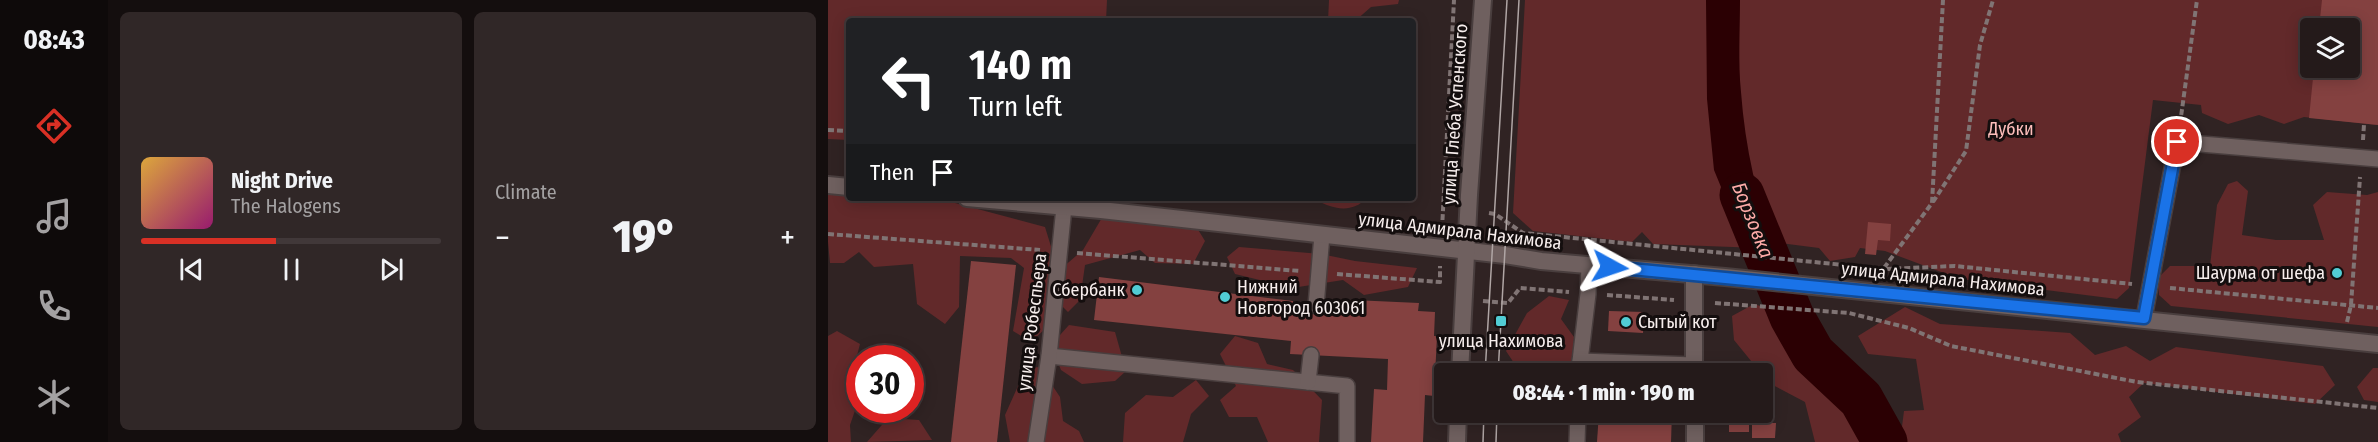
<!DOCTYPE html>
<html lang="en">
<head>
<meta charset="utf-8">
<style>
	:root { --surface:#241a1a; --page:#302727; --text:#f1f3f6; --muted:#a3a1a2; --line:#413839; --accent:#d93025 }
	body { margin:0; font-family:"Fira Sans Condensed",sans-serif; background:var(--page); color:var(--text); height:100vh; display:flex; flex-direction:column; font-size:22px; white-space:nowrap }
	* { box-sizing:border-box; margin:0 }
	p { font-size:20px; color:var(--muted) }
	.icon { flex:none; width:33px; height:33px; fill:none; stroke:currentColor; stroke-width:2; stroke-linecap:round; stroke-linejoin:round }
	.map { position:relative; flex:1; overflow:hidden }
	.side { display:flex; flex-direction:column; gap:12px; padding:12px; background:#140e0e; width:720px }
	.side>* { flex:none }
	.guide { position:absolute; left:18px; top:18px; width:570px; height:183px; border-radius:6px; box-shadow:0 3px 15px #0003,0 0 0 2px var(--line); background:#202124; color:#fff; overflow:hidden }
	.fabs { position:absolute; left:1472px; top:18px; display:grid; gap:12px }
	.fabs a { display:grid; place-items:center; width:60px; height:60px; border-radius:6px; background:var(--surface); box-shadow:0 3px 15px #0003,0 0 0 2px var(--line); font-size:30px }
	.speed { position:absolute; left:18px; top:345px; display:flex; gap:12px; font-size:30px; font-weight:700; text-align:center }
	.speed>* { display:grid; place-content:center; width:78px; height:78px; border-radius:50%; background:var(--surface); box-shadow:0 3px 15px #0003,0 0 0 2px var(--line); line-height:1 }
	.speed .limit { border:9px solid #d22; background:#fff; color:#111 }
	.pin { position:absolute; display:grid; place-items:center; width:51px; height:51px; color:#fff; margin:-26px; border:3px solid #fff; border-radius:50%; box-shadow:0 2px 6px #0007 }
	.me { position:absolute; width:66px; margin:-33px; rotate:95deg; stroke-linejoin:round; filter:drop-shadow(0 0 4px #0008) }
	.turn { display:flex; align-items:center; gap:21px; height:126px; padding:0 24px; font-size:27px }
	.turn .icon { width:78px; height:78px; stroke-width:2.5 }
	.turn b { display:block; font-size:42px; line-height:51px }
	.then { display:flex; align-items:center; height:57px; padding:0 24px; background:#0003; gap:12px; font-size:22px }
	.big { font-size:45px; font-weight:800; line-height:1.1 }
	.side .widget { flex:1; display:flex; flex-direction:column; justify-content:center; gap:9px; min-width:0; padding:0 21px; border-radius:9px; background:var(--page) }
	.song { display:flex; align-items:center; gap:18px }
	.cover { width:72px; height:72px; border-radius:9px; background:linear-gradient(135deg,hsl(40 70% 55%),hsl(320 70% 35%)) }
	.played { height:6px; border-radius:3px; background:linear-gradient(90deg,var(--accent) 45%,var(--line) 45%) }
	.keys { display:flex; justify-content:space-around; direction:ltr }
	.heat { display:flex; justify-content:space-between; align-items:center; font-size:33px; direction:ltr }
	.side .tiles { flex:1; display:grid; gap:12px; grid-template-columns:repeat(2,1fr) }
	.trip { position:absolute; left:606px; top:363px; width:339px; height:60px; border-radius:6px; background:var(--surface); box-shadow:0 3px 15px #0003,0 0 0 2px var(--line); font-weight:800; line-height:60px; text-align:center }
	main { display:flex; flex:1; min-height:0 }
	.dock { display:flex; flex-direction:column; width:108px; justify-content:space-around; align-items:center; background:#0e0a0a; color:var(--muted) }
	.dock .icon { width:42px; height:42px }
	.dock .current { color:var(--accent) }
	.dock b { font-size:27px; color:var(--text) }
	.map>svg:first-child { display:block }
	.green { fill:#62292a; fill-rule:evenodd }
	.water { fill:#2b0003 }
	.lines { fill:none; stroke-linecap:round; stroke-linejoin:round }
	.river { stroke:#2b0003; stroke-width:45 }
	.building { fill:#844140 }
	.service-casing { stroke:#493e3e; stroke-width:18 }
	.minor-casing { stroke:#493e3e; stroke-width:20 }
	.path { stroke:#807474; stroke-width:4; stroke-dasharray:6 3; stroke-linecap:butt }
	.service { stroke:#6f605f; stroke-width:15 }
	.minor { stroke:#6f605f; stroke-width:16 }
	.tram { stroke:#b0a6a5; stroke-width:1.5 }
	.route-casing { stroke:#114b97; stroke-width:15 }
	.route { stroke:#1a73e8; stroke-width:10 }
	.poi-dot { fill:#51ccd4; stroke:#140e0e; stroke-width:2 }
	.labels { text-anchor:middle; stroke-width:6; stroke-linejoin:round; paint-order:stroke }
	.street-label { font-size:18px; fill:#f7eeed; stroke:#140e0e }
	.park-label { font-size:18px; fill:#fcbdba; stroke:#140e0e }
	.poi-label { font-size:18px; fill:#f7eeed; stroke:#140e0e; text-anchor:end }
	.water-label { font-size:20px; font-style:italic; fill:#feaba8; stroke:#140e0e }
</style>
</head>
<body>
<main>
<nav class="dock">
<b>08:43</b>
<svg class="icon current" aria-label="directions" viewBox="0 0 24 24"><path d="M12 3l9 9-9 9-9-9zM9 14v-3h6M13 9l2 2-2 2"/></svg>
<svg class="icon" aria-label="music" viewBox="0 0 24 24"><path d="M9 18V5l10-2v13"/><circle cx="6" cy="18" r="3"/><circle cx="16" cy="16" r="3"/></svg>
<svg class="icon" aria-label="phone" viewBox="0 0 24 24"><path d="M5 4h4l2 5-3 2q2 4 5 5l2-3 5 2v4C11 20 4 13 5 4z"/></svg>
<svg class="icon" aria-label="climate" viewBox="0 0 24 24"><path d="M12 3v18M4 7l16 10M4 17L20 7"/></svg>
</nav>
<section class="side">
<div class="tiles">
<div class="widget">
<div class="song"><i class="cover"></i><div><b>Night Drive</b><p>The Halogens</p></div></div>
<div class="played"></div>
<div class="keys"><svg class="icon" aria-label="previous" viewBox="0 0 24 24"><path d="M18 5L8 12l10 7zM5 5v14"/></svg><svg class="icon" aria-label="pause" viewBox="0 0 24 24"><path d="M8 5v14M16 5v14"/></svg><svg class="icon" aria-label="next" viewBox="0 0 24 24"><path d="M6 5l10 7-10 7zM19 5v14"/></svg></div>
</div>
<div class="widget"><p>Climate</p>
<div class="heat"><a>−</a><b class="big">19°</b><a>+</a></div>
</div>
</div>
</section>
<div class="map">
<svg width="1550" height="442" viewBox="0 0 1550 442">
	<rect width="100%" height="100%" fill="#302323"/>
	<g class="green">
		<polygon points="0,0 279,0 278,21 21,21 21,140 0,139"/>
		<polygon points="501,0 571,0 570,4 543,7 527,21 500,21"/>
		<path d="M697 0H1550V125L1476 117 1456 124 1431 115 1400 124 1374 113 1373 105 1325 100 1301 288 1289 299 1132 279 1057 251 1032 248 1027 257 1002 261 991 248 945 242 943 236 931 248 825 244 814 232 804 242 705 231 685 213ZM1482 28H1521V68H1482Z"/>
		<polygon points="1409,181 1420,191 1414,235 1448,240 1496,240 1485,205 1499,192 1539,195 1550,192 1550,327 1343,306 1331,295 1330,278 1342,266 1382,266 1389,205 1400,184"/>
		<polygon points="0,189 21,190 21,198 53,198 63,202 112,199 217,227 225,253 218,328 203,342 185,331 196,268 183,258 132,256 131,307 117,324 89,304 85,264 46,267 31,252 16,263 2,263 0,242"/>
		<path d="M483 198H539C521 216 502 207 483 198Z"/>
		<polygon points="275,216 366,223 377,241 365,264 327,263 312,250 257,265 252,300 240,312 229,301 234,268 255,250"/>
		<polygon points="411,247 493,254 527,261 589,268 580,287 536,295 515,280 464,288 407,274 399,257"/>
		<path d="M721 296 741 300 733 319 746 337 743 369C733 376 727 371 716 366L715 373H688L690 369 678 351 699 313Z"/>
		<polygon points="926,304 983,323 1036,390 1046,442 987,442 977,402 941,383 906,340 904,316"/>
		<polygon points="1077,307 1112,324 1242,333 1267,355 1298,346 1322,361 1348,347 1495,366 1507,385 1487,404 1316,383 1301,397 1313,417 1290,434 1293,442 1072,442 1076,411 1096,410 1088,359 1040,354 1030,336"/>
		<polygon points="241,325 287,332 298,371 287,381 254,384 233,370 223,345"/>
		<polygon points="9,331 32,344 26,367 31,374 31,399 22,425 23,442 0,442 0,336"/>
		<polygon points="407,336 430,343 439,364 465,370 494,400 491,442 440,442 429,417 401,417 392,400 408,386 392,354"/>
		<polygon points="212,367 232,397 235,421 251,431 256,442 182,442 177,415 198,368"/>
		<polygon points="1545,368 1550,368 1550,402 1536,400 1529,387"/>
		<polygon points="368,380 381,396 363,414 355,442 295,442 297,413 318,395 345,397"/>
		<polygon points="60,418 91,420 104,440 39,442"/>
	</g>
	<path class="water" d="M878 0H912C912 30 910 62 913 92 917 147 929 201 949 253L922 250 907 221 886 170 879 99Z"/>
	<g class="lines">
		<polyline class="river" points="914,195 964,317 985,354 1033,399 1057,442"/>
	</g>
	<g class="building">
		<polygon points="1494,0 1550,0 1550,125 1481,118 1486,68 1521,68 1521,28 1491,28"/>
		<polygon points="1040,222 1063,224 1062,241 1050,240 1048,255 1037,254"/>
		<polygon points="143,261 188,265 169,442 123,442"/>
		<polygon points="271,277 465,301 465,305 524,308 525,300 591,303 590,311 607,312 606,336 609,336 606,396 597,395 595,442 543,442 546,389 559,390 560,359 462,354 463,341 266,320"/>
		<polygon points="781,311 816,312 815,333 780,331"/>
		<polygon points="934,406 945,407 944,421 924,420 924,412 934,412"/>
		<polygon points="771,412 844,412 843,442 769,442"/>
		<polygon points="902,412 922,412 922,418 901,417"/>
		<rect x="901" y="419" width="20" height="13"/>
		<polygon points="924,423 948,423 947,438 924,438"/>
	</g>
	<g class="lines">
		<g class="service-casing">
			<g id="service">
				<polyline points="488,306 494,235"/>
				<polyline points="1316,318 1349,142 1550,159"/>
				<polyline points="221,356 519,386 519,442"/>
				<polyline points="752,361 760,294 761,266"/>
				<polyline points="752,374 752,361 866,365"/>
				<polyline points="480,382 483,355"/>
				<polyline points="208,442 221,356 236,207"/>
				<polyline points="749,442 750,412"/>
			</g>
		</g>
		<g class="minor-casing">
			<g id="minor">
				<polyline points="0,185 21,187"/>
				<polyline points="139,198 273,210 677,255 713,261 897,277 1550,344"/>
				<polyline points="866,274 866,374"/>
				<polyline points="632,374 641,195 655,0"/>
				<polyline points="867,412 867,442"/>
				<polyline points="629,442 630,412"/>
			</g>
		</g>
		<g class="path">
			<polyline points="1352,124 1369,0"/>
			<polyline points="0,130 21,131"/>
			<polyline points="1535,140 1536,124"/>
			<polyline points="1105,202 1138,151 1152,45 1165,0"/>
			<polyline points="661,213 667,214 695,233 1056,269 1127,266 1304,284"/>
			<polyline points="614,229 626,0"/>
			<polyline points="0,234 212,250"/>
			<polyline points="249,253 472,271"/>
			<polyline points="1056,268 1104,203 1115,0"/>
			<polyline points="509,274 612,282 612,266"/>
			<polyline points="1342,288 1550,308"/>
			<polyline points="779,295 846,300"/>
			<polyline points="655,301 680,303 692,288 741,292"/>
			<polyline points="887,303 1021,313 1081,328 1123,346 1309,382 1550,408"/>
			<polyline points="1519,322 1523,305 1532,177"/>
		</g>
		<use href="#service" class="service"/>
		<use href="#minor" class="minor"/>
		<g class="tram">
			<polyline points="657,374 679,0"/>
			<polyline points="670,374 691,0"/>
			<polyline points="655,442 656,412"/>
			<polyline points="668,442 669,412"/>
		</g>
	</g>
	<g class="lines">
		<g class="route-casing">
			<polyline id="route" points="782,267 1316,318 1349,142"/>
		</g>
		<use href="#route" class="route"/>
	</g>
	<g class="poi-dot">
		<circle cx="1509" cy="273" r="6"/>
		<circle cx="309" cy="290" r="6"/>
		<circle cx="397" cy="297" r="6"/>
		<rect x="667" y="315" width="12" height="12" rx="3"/>
		<circle cx="798" cy="322" r="6"/>
	</g>
	<g class="labels">
		<g class="street-label">
			<text transform="translate(627 114) rotate(-86)" y="6">улица Глеба Успенского</text>
			<text transform="translate(632 231) rotate(7)" y="6">улица Адмирала Нахимова</text>
			<text transform="translate(1115 279) rotate(6)" y="6">улица Адмирала Нахимова</text>
			<text transform="translate(204 322) rotate(-83)" y="6">улица Робеспьера</text>
		</g>
		<g class="park-label">
			<text x="1183" y="135">Дубки</text>
		</g>
		<g class="poi-label">
			<text x="1497" y="279">Шаурма от шефа</text>
			<text x="409" y="293" text-anchor="start">Нижний<tspan x="409" dy="21">Новгород 603061</tspan></text>
			<text x="297" y="296">Сбербанк</text>
			<text x="810" y="328" text-anchor="start">Сытый кот</text>
			<text x="673" y="347" text-anchor="middle">улица Нахимова</text>
		</g>
		<g class="water-label">
			<text transform="translate(925 220) rotate(68)" y="7">Борзовка</text>
		</g>
	</g>
</svg>
<div class="fabs">
<a><svg class="icon" aria-label="layers" viewBox="0 0 24 24"><path d="M12 4l9 5-9 5-9-5zM3 14l9 5 9-5"/></svg></a>
</div>
<div class="speed"><div class="limit">30</div></div>
<div class="pin" style="left:1349px;top:142px;background:#d93025"><svg class="icon" aria-label="arrive" viewBox="0 0 24 24"><path d="M6 21V4h12l-3 4 3 4H6"/></svg></div>
<svg class="me" style="left:782px;top:267px" viewBox="-20 -20 40 40"><path d="M0-17L14 15 0 8-14 15z" fill="#1a73e8" stroke="#fff" stroke-width="4"/></svg>
<div class="trip">08:44 · 1 min · 190 m</div>
<div class="guide">
<div class="turn"><svg class="icon" aria-label="left" viewBox="0 0 24 24"><path d="M17 20v-9H6M10 6l-5 5 5 5"/></svg><div><b>140 m</b>Turn left</div></div>
<div class="then">Then<svg class="icon" aria-label="arrive" viewBox="0 0 24 24"><path d="M6 21V4h12l-3 4 3 4H6"/></svg></div>
</div>
</div>
</main>
</body>
</html>
